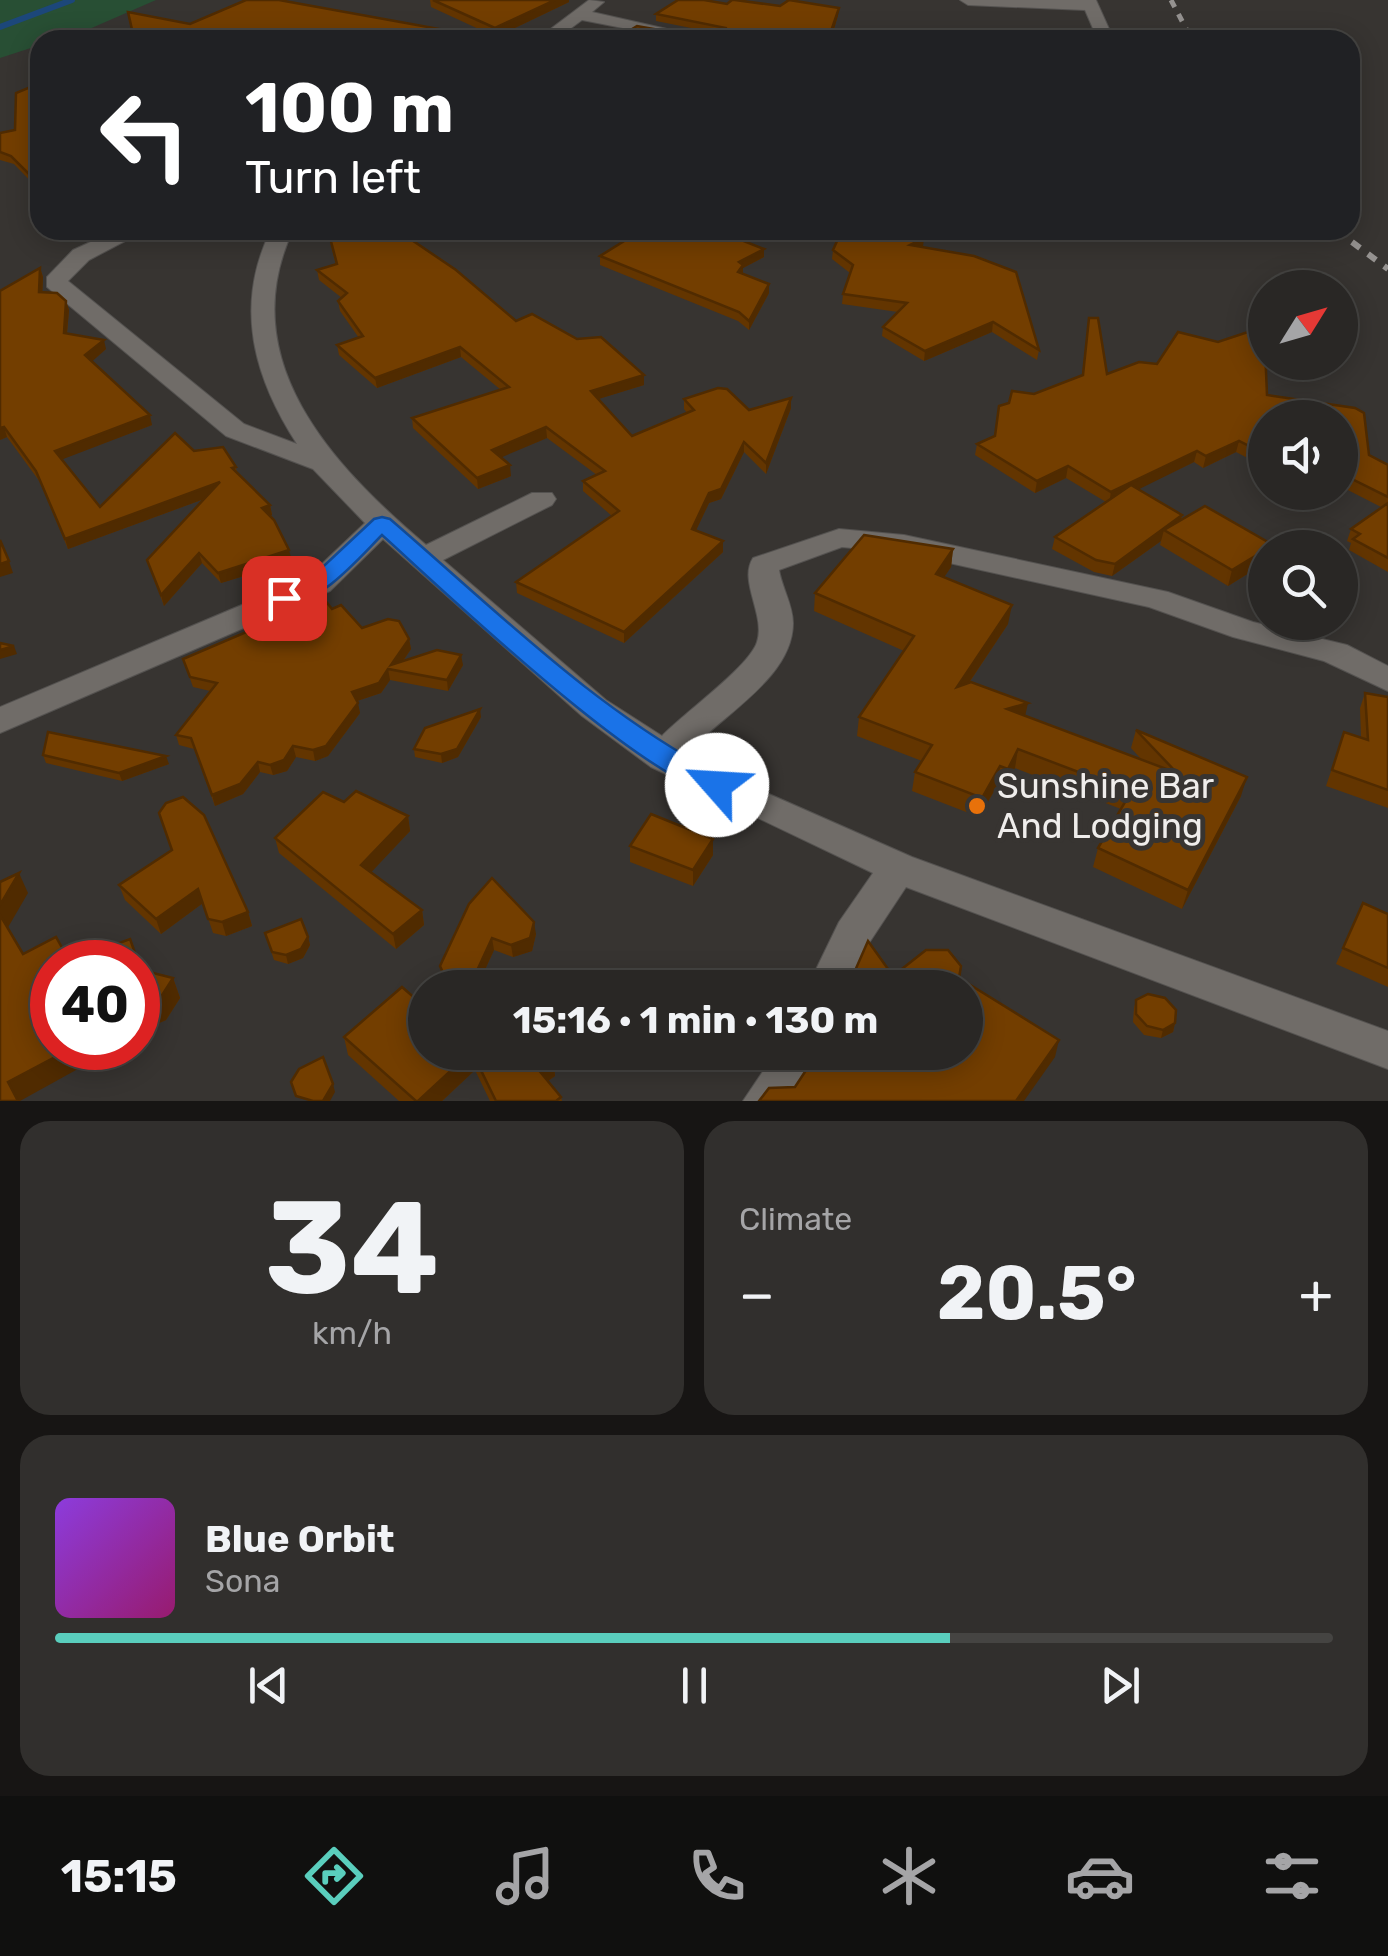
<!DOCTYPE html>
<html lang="en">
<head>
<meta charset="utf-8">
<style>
	:root { --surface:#292725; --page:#312f2d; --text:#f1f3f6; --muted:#a5a5a7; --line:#454442; --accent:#5acebd }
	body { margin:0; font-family:Rubik,sans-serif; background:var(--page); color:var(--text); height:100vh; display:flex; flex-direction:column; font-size:38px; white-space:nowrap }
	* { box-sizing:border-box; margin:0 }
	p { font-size:32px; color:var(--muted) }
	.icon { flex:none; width:55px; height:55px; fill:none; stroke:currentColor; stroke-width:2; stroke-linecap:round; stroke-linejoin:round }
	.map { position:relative; height:1101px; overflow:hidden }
	.side { display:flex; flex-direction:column; gap:20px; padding:20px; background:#171514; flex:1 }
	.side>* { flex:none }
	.guide { position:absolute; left:30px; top:30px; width:1330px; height:210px; border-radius:30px; box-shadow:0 5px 25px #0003,0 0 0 2px var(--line); background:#202124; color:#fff; overflow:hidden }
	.needle { width:65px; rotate:53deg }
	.tools { position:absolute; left:1248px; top:270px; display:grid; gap:20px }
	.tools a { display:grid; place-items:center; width:110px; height:110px; border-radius:50%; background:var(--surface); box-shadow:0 5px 25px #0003,0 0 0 2px var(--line); font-size:50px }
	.speed { position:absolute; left:30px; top:940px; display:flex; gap:20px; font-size:50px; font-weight:700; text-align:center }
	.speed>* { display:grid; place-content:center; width:130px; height:130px; border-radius:50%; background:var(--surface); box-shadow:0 5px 25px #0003,0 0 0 2px var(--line); line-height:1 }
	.speed .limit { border:15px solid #d22; background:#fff; color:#111 }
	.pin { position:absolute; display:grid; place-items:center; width:85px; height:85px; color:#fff; margin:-42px; border-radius:20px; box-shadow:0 5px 15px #0006 }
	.me { position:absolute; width:110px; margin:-55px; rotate:296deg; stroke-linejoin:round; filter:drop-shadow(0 0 8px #0008) }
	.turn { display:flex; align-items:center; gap:35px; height:210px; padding:0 50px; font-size:45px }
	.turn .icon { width:130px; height:130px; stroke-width:2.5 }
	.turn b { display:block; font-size:70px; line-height:85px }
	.big { font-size:75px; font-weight:700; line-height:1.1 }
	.side .card { flex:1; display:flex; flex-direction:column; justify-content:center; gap:15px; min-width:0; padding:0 35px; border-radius:30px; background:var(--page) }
	.side .dial { align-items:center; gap:0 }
	.dial b { font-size:130px; line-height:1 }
	.song { display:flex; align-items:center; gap:30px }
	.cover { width:120px; height:120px; border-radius:15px; background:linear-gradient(135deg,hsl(270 70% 55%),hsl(320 70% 35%)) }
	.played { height:10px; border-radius:5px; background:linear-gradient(90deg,var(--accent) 70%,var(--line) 70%) }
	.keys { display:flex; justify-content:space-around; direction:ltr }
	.heat { display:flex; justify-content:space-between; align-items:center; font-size:55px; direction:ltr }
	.side .tiles { flex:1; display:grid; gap:20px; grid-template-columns:1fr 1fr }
	.card:last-child { grid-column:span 2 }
	.trip { position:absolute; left:408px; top:970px; width:575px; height:100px; border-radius:50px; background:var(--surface); box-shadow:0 5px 25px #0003,0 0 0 2px var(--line); font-weight:700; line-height:100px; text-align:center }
	.tab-bar { display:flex; height:160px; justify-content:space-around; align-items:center; background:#10100f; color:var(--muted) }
	.tab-bar .icon { width:70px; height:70px }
	.tab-bar .selected { color:var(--accent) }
	.tab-bar b { font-size:45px; color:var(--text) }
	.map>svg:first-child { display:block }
	.green { fill:#284f34 }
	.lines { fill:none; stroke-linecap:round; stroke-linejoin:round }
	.stream { stroke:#1c477a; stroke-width:6 }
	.minor-casing { stroke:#545250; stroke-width:2 }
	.minor { fill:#706c68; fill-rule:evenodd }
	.rail-far1 { stroke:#959290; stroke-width:5; stroke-dasharray:8 8; stroke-linecap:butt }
	.rail { stroke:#959290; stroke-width:6; stroke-dasharray:10 10; stroke-linecap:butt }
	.wall { fill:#633500 }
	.shaded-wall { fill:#502b00 }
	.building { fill:#733e00; stroke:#502b00; stroke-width:2.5 }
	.route { fill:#1a73e8; stroke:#114b97; stroke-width:2.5 }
	.food-dot { fill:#e8710a; stroke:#373431; stroke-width:4 }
	.labels { text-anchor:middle; stroke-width:10; stroke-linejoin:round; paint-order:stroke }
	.near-poi-label { font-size:35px; fill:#efedeb; stroke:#373431; text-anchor:start }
</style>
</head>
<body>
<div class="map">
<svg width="1388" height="1101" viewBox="0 0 1388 1101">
	<rect width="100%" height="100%" fill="#373431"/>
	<polygon class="green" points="0,0 156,0 87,30 40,40 40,45 0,58"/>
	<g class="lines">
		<polyline class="stream" points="0,27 72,0"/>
		<g class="minor-casing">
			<g id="minor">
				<polygon points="589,0 604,2 592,12 702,37 684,40 582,20 555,40 536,40"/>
				<polygon points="960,0 1096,0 1114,40 1098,40 1085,10 968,5"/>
				<path d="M117 230H146L89 260 68 281 244 424 297 444C253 376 234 305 271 230H293C232 360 333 466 426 545L532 493H552L556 499 552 505 443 560 606 700 662 736C684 713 749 667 757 642 766 615 738 581 753 558L839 529 904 535 1168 592 1253 622 1347 645 1388 666V691L1324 661 1233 637 1149 607 904 553 842 547 779 570C782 588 793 605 793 623 793 678 721 715 688 753L710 768 912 857 1388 1031V1069L906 887 869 943 849 988H807L839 922 873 873 651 767 582 716 383 539 330 591 0 733V707L308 577 365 523 313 469 226 436 47 287V277L73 250Z"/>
				<polygon points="776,1052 823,1052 791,1101 743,1101"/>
			</g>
		</g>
		<use href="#minor" class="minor"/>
		<polyline class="rail-far1" points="1171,0 1192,40"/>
		<polyline class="rail" points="1336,230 1388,269"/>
	</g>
	<g class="wall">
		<polygon points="430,0 569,0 569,2 496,37 431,7"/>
		<polygon points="727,4 838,15 831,40 614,40 721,34 656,21 656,14"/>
		<polygon points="40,83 40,191 14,164 0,160 0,133 15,130"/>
		<polygon points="327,230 397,230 516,321 644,385 598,399 632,436 687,413 684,409 684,399 749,410 791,398 791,408 766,474 744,452 721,499 709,503 696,530 723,541 723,552 624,643 517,593 516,582 612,516 583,491 583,481 597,475 547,438 500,457 511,476 478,489 413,428 412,418 501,390 461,357 377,388 339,355 337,345 359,338 340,311 338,301 342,298 319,280 317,270 336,265"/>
		<polygon points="923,247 1039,350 1037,360 992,332 924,361 882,336 883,327 898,312 842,304 843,294 850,273 832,259 833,250"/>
		<polygon points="764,249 764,257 743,268 743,274 769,284 769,293 749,330 738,321 600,265 600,256"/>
		<polygon points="40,268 43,277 42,292 66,301 69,310 67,334 106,349 92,361 152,425 62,459 100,507 194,451 236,467 237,474 270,505 272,515 270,516 292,561 221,583 202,563 164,606 147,560 204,499 68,549 40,482 7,437 0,440 0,291"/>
		<polygon points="1089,318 1098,318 1107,374 1139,362 1157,364 1178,332 1218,342 1257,329 1257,344 1265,348 1267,395 1355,408 1364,413 1369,455 1388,465 1388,572 1349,550 1351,543 1347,541 1351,529 1381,507 1340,486 1340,418 1265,418 1265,467 1236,452 1203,468 1194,462 1138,489 1182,515 1181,520 1205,506 1273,545 1272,548 1265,548 1265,563 1228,586 1160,545 1161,541 1112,576 1094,572 1052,549 1055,537 1106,502 1066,478 1035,493 975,455 977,444 995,436 999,406 1009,403 1012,391 1034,394 1082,375"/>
		<polygon points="953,549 951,567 944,577 1008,624 969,683 1025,716 1142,760 1131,748 1136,730 1241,796 1182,909 1093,867 1098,848 1121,809 1015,768 1004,788 997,786 979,817 912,791 915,772 922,761 857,736 859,717 904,651 814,611 815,593"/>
		<polygon points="332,609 362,628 409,639 411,649 403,661 463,665 448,691 390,680 381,693 357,701 360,713 328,756 315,761 296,757 287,771 273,775 260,772 243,794 215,806 194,749 179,745 176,735 210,691 193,687 183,659"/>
		<polygon points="1365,693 1388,697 1388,808 1326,786 1344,732 1361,738 1360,708"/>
		<polygon points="481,717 458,757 442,763 415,757 414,749"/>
		<polygon points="43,755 169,764 122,781 46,763"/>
		<polygon points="408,816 410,831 371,872 422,910 424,925 396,949 279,853 275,838"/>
		<polygon points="630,846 713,855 693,886 630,862"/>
		<polygon points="119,885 248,912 252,926 226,936 213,933 203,903 161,934 125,900"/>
		<polygon points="1363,903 1388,914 1388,987 1336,964"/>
		<polygon points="469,904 536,934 532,951 513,957 494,950 477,987 447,988 442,978 440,966"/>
		<polygon points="265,933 308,937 310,945 303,958 288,964 274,960"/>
		<polygon points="138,962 141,970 173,978 180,998 166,1020 150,1027 138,1023"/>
		<polygon points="1136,1000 1175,1023 1173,1032 1161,1038 1144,1035 1133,1022 1134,1008"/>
		<polygon points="344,1037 480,1052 487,1058 553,1057 555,1076 548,1081 561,1097 562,1101 490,1101 475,1070 442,1101 399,1101 348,1055"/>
	</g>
	<g class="shaded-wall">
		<polygon points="555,0 569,0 569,2 496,37 495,28"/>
		<polygon points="839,8 838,15 831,40 828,40"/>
		<polygon points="450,31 451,39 449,40 440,40"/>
		<polygon points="924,238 923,247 910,245"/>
		<polygon points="764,249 764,257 743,268 743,274 738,281 739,262"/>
		<polygon points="40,268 43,277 42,302 39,292"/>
		<polygon points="769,284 769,293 749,330 749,321"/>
		<polygon points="66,301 69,310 66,343 64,333"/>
		<polygon points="993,322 992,332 924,361 925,351"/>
		<polygon points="104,340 106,349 88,365 85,355"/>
		<polygon points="460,347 461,357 377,388 375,378"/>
		<polygon points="644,375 644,385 592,401 591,391"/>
		<polygon points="791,398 791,408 766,474 766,463"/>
		<polygon points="150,415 152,425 58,461 55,451"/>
		<polygon points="4,427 7,437 0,440 0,428"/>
		<polygon points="546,427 547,438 493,461 492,450"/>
		<polygon points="1239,441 1236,452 1203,468 1206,456"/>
		<polygon points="744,442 744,452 721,499 709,503 692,539 692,529 709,493"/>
		<polygon points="1197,451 1194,462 1109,504 1111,492"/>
		<polygon points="510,465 511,476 478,489 477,478"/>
		<polygon points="1068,466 1066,478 1035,493 1037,481"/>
		<polygon points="220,482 223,492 68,549 65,539"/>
		<polygon points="270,505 272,515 264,519 262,508"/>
		<polygon points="1182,515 1179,527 1164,530 1161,541 1112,576 1115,564"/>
		<polygon points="723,541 723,552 624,643 624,632"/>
		<polygon points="953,549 951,567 934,592 936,574"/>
		<polygon points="289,550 292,561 221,583 218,573"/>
		<polygon points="1265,550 1265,563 1228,586 1232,570"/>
		<polygon points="199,553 202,563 164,606 161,595"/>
		<polygon points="9,561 13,573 0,577 0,564"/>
		<polygon points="1012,605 1008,624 954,705 957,687"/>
		<polygon points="409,639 411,649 396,671 391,665"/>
		<polygon points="14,646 17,654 0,659 0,650"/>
		<polygon points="461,655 463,665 448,691 447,680"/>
		<polygon points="388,669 390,680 381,693 354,702 352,692"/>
		<polygon points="358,703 360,713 328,756 315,761 313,750"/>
		<polygon points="1028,703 1024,721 1007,709"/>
		<polygon points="480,709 481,717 458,757 442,763 441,754"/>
		<polygon points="293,746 296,757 287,771 273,775 270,765"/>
		<polygon points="1018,749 1015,768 1004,788 1008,769"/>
		<polygon points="166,756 169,764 122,781 119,773"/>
		<polygon points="258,762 260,772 243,794 215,806 212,795"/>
		<polygon points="1000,766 997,786 979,817 982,798"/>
		<polygon points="1247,777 1241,796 1182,909 1188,890"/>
		<polygon points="408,816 410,831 364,880 361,865"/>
		<polygon points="713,839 713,855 693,886 693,870"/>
		<polygon points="19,873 28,893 3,936 0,929 0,905"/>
		<polygon points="198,889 203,903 161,934 156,919"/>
		<polygon points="422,910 424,925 396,949 393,934"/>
		<polygon points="248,912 252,926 226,936 222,922"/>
		<polygon points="534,922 536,934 532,951 513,957 511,945"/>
		<polygon points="308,937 310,945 303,958 288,964 286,955"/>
		<polygon points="492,938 494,950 477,987 461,988 460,981"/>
		<polygon points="173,978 180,998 166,1020 150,1027 142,1007"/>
		<polygon points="1175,1023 1173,1032 1161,1038 1163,1030"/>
		<polygon points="1059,1040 1055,1057 1024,1101 1016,1101"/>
		<polygon points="72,1048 113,1048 114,1049 20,1101 17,1101 8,1082"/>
		<polygon points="471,1052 475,1070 442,1101 418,1101"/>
		<polygon points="553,1057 555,1076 539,1087 537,1068"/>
		<polygon points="333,1084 335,1092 330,1101 323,1101"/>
	</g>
	<g class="building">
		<polygon points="246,0 279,0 450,31 440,40 127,40 134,38 128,12 190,24"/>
		<polygon points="433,0 555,0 495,28"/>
		<polygon points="678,0 704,0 727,4 732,0 735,0 780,6 789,0 839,8 828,40 614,40 637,26 694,36 728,34 726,28 656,14"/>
		<polygon points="40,83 40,185 11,156 0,152 0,133 15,130 16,93"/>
		<polygon points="328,230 397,230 456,270 516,321 532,314 577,339 601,337 644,375 591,391 632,436 694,410 684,399 718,388 727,389 749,410 791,398 766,463 744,442 721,489 709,493 692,529 723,541 624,632 516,582 619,511 583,481 605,471 546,427 492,450 510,465 477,478 412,418 509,387 460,347 375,378 337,345 363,336 338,301 347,293 317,270 337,264"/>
		<polygon points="642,230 716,230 764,249 739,262 743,265 738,272 769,284 749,321 739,312 600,256"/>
		<polygon points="842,230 898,230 924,238 910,245 974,256 1016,272 1039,350 993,322 925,351 883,327 907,303 843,294 853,265 833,250"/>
		<polygon points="40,268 39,292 57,293 66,301 64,333 104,340 85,355 150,415 55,451 100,507 175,433 194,451 223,447 236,467 232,468 270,505 262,508 274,520 289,550 218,573 199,553 161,595 147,560 220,482 65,539 36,471 4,427 0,428 0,291"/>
		<polygon points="1089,318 1098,318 1107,374 1139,362 1157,364 1178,332 1218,342 1257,329 1257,344 1265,348 1267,395 1355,408 1364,413 1369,455 1388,465 1388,497 1340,473 1340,418 1265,418 1265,454 1239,441 1206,456 1197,451 1111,492 1068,466 1037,481 977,444 995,436 999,406 1009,403 1012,391 1034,394 1083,375"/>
		<polygon points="1131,485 1182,515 1115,564 1096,560 1055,537"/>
		<polygon points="1388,503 1388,558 1353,539 1360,534 1351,529"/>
		<polygon points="1205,506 1273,545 1265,548 1265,550 1232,570 1164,530"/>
		<polygon points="864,535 953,549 936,574 1012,605 957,687 971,682 1028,703 1007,709 1177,773 1136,730 1247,777 1188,890 1098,848 1131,792 1018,749 1008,769 1000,766 982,798 915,772 932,745 859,717 914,636 815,593"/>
		<polygon points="0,540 9,561 0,564"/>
		<polygon points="324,599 332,609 341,605 362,628 388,619 399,621 409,639 391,665 437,650 461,655 447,680 388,669 379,683 352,692 358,703 326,746 313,750 293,746 284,760 270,765 258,762 240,784 212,795 191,738 176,735 217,683 190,677 183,659"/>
		<polygon points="0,643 14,646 0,650"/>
		<polygon points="1365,693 1388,697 1388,790 1332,770 1344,732 1368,740"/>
		<polygon points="480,709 457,749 441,754 414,749 425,728"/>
		<polygon points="48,732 166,756 119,773 43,755"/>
		<polygon points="356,791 408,816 361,865 422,910 393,934 275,838 323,792 344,802"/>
		<polygon points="183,797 204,815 248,912 222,922 208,919 198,889 156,919 119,885 172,850 159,813 166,803"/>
		<polygon points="651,814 713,839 693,870 630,846"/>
		<polygon points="19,873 0,905 0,882"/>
		<polygon points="492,878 534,922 530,938 511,945 492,938 475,975 460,981 445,977 440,966 469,904"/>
		<polygon points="1363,903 1388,914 1388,968 1343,948"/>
		<polygon points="0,915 23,954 56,937 70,962 52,962 52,1048 72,1048 8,1082 18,1101 0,1101"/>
		<polygon points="301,919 308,937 301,949 286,955 272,952 265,933"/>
		<polygon points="130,939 141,970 173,978 159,1000 142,1007 138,1006 138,962 94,962 103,949"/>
		<polygon points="868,941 893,976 926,950 948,950 961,966 959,978 1059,1040 1016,1101 759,1101 769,1088 795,1087 818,1052 965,1052 965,988 833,988 835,978 854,973"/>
		<polygon points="402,987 425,1007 425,1052 471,1052 418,1101 416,1101 344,1037"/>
		<polygon points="1148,994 1165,998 1176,1010 1175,1023 1163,1030 1147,1026 1136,1014 1136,1000"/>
		<polygon points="472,1052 480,1052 487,1058 496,1052 549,1052 553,1057 537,1068 561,1097 556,1101 496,1101"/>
		<polygon points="323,1057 333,1084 323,1101 313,1101 296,1096 291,1082 299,1069"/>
	</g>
	<path class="route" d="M382 517 390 519C497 611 599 714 726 778L730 785 726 792C671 809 432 580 382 535 358 559 313 613 276 604V593L310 579 374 519Z"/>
	<circle class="food-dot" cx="977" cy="806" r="10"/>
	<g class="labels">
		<g class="near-poi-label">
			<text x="997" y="798">Sunshine Bar<tspan x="997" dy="40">And Lodging</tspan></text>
		</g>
	</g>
</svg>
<div class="tools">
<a><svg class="needle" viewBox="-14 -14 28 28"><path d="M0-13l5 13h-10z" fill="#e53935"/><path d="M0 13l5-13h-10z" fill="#a5a5a7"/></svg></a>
<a><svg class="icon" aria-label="sound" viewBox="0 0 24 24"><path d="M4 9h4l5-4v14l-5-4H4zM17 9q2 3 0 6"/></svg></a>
<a><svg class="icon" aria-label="search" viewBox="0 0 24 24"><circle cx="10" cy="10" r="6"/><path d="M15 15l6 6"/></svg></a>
</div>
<div class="speed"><div class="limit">40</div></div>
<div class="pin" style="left:284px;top:598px;background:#d93025"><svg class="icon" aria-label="arrive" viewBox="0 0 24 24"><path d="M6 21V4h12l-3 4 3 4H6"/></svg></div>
<svg class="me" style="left:717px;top:785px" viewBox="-20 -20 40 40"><circle r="19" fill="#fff"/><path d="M0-13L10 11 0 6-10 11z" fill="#1a73e8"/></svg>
<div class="trip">15:16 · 1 min · 130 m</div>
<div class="guide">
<div class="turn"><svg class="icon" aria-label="left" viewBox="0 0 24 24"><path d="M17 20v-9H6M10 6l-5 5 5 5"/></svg><div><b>100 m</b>Turn left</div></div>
</div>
</div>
<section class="side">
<div class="tiles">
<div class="card dial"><b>34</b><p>km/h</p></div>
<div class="card"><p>Climate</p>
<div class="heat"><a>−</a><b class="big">20.5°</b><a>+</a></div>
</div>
<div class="card">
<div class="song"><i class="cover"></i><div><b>Blue Orbit</b><p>Sona</p></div></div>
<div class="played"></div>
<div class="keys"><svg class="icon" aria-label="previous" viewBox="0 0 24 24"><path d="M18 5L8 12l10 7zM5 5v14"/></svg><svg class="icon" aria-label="pause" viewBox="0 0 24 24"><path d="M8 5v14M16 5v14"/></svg><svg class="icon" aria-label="next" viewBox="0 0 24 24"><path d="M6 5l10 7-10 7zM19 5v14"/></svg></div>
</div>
</div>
</section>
<nav class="tab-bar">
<b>15:15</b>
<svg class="icon selected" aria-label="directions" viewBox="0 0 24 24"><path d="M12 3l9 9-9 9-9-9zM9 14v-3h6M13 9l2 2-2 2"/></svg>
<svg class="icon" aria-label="music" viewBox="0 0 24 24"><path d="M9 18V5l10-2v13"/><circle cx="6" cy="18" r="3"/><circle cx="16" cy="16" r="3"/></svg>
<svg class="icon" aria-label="phone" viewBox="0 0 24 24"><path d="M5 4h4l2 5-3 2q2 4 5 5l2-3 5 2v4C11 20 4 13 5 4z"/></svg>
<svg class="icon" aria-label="climate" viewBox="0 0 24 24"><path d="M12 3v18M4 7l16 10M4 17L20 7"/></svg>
<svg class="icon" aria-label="car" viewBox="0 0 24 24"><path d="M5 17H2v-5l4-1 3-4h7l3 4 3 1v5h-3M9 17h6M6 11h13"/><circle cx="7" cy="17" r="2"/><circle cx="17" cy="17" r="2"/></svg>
<svg class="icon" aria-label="filters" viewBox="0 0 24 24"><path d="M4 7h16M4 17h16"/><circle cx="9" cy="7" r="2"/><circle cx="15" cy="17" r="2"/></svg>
</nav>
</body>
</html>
